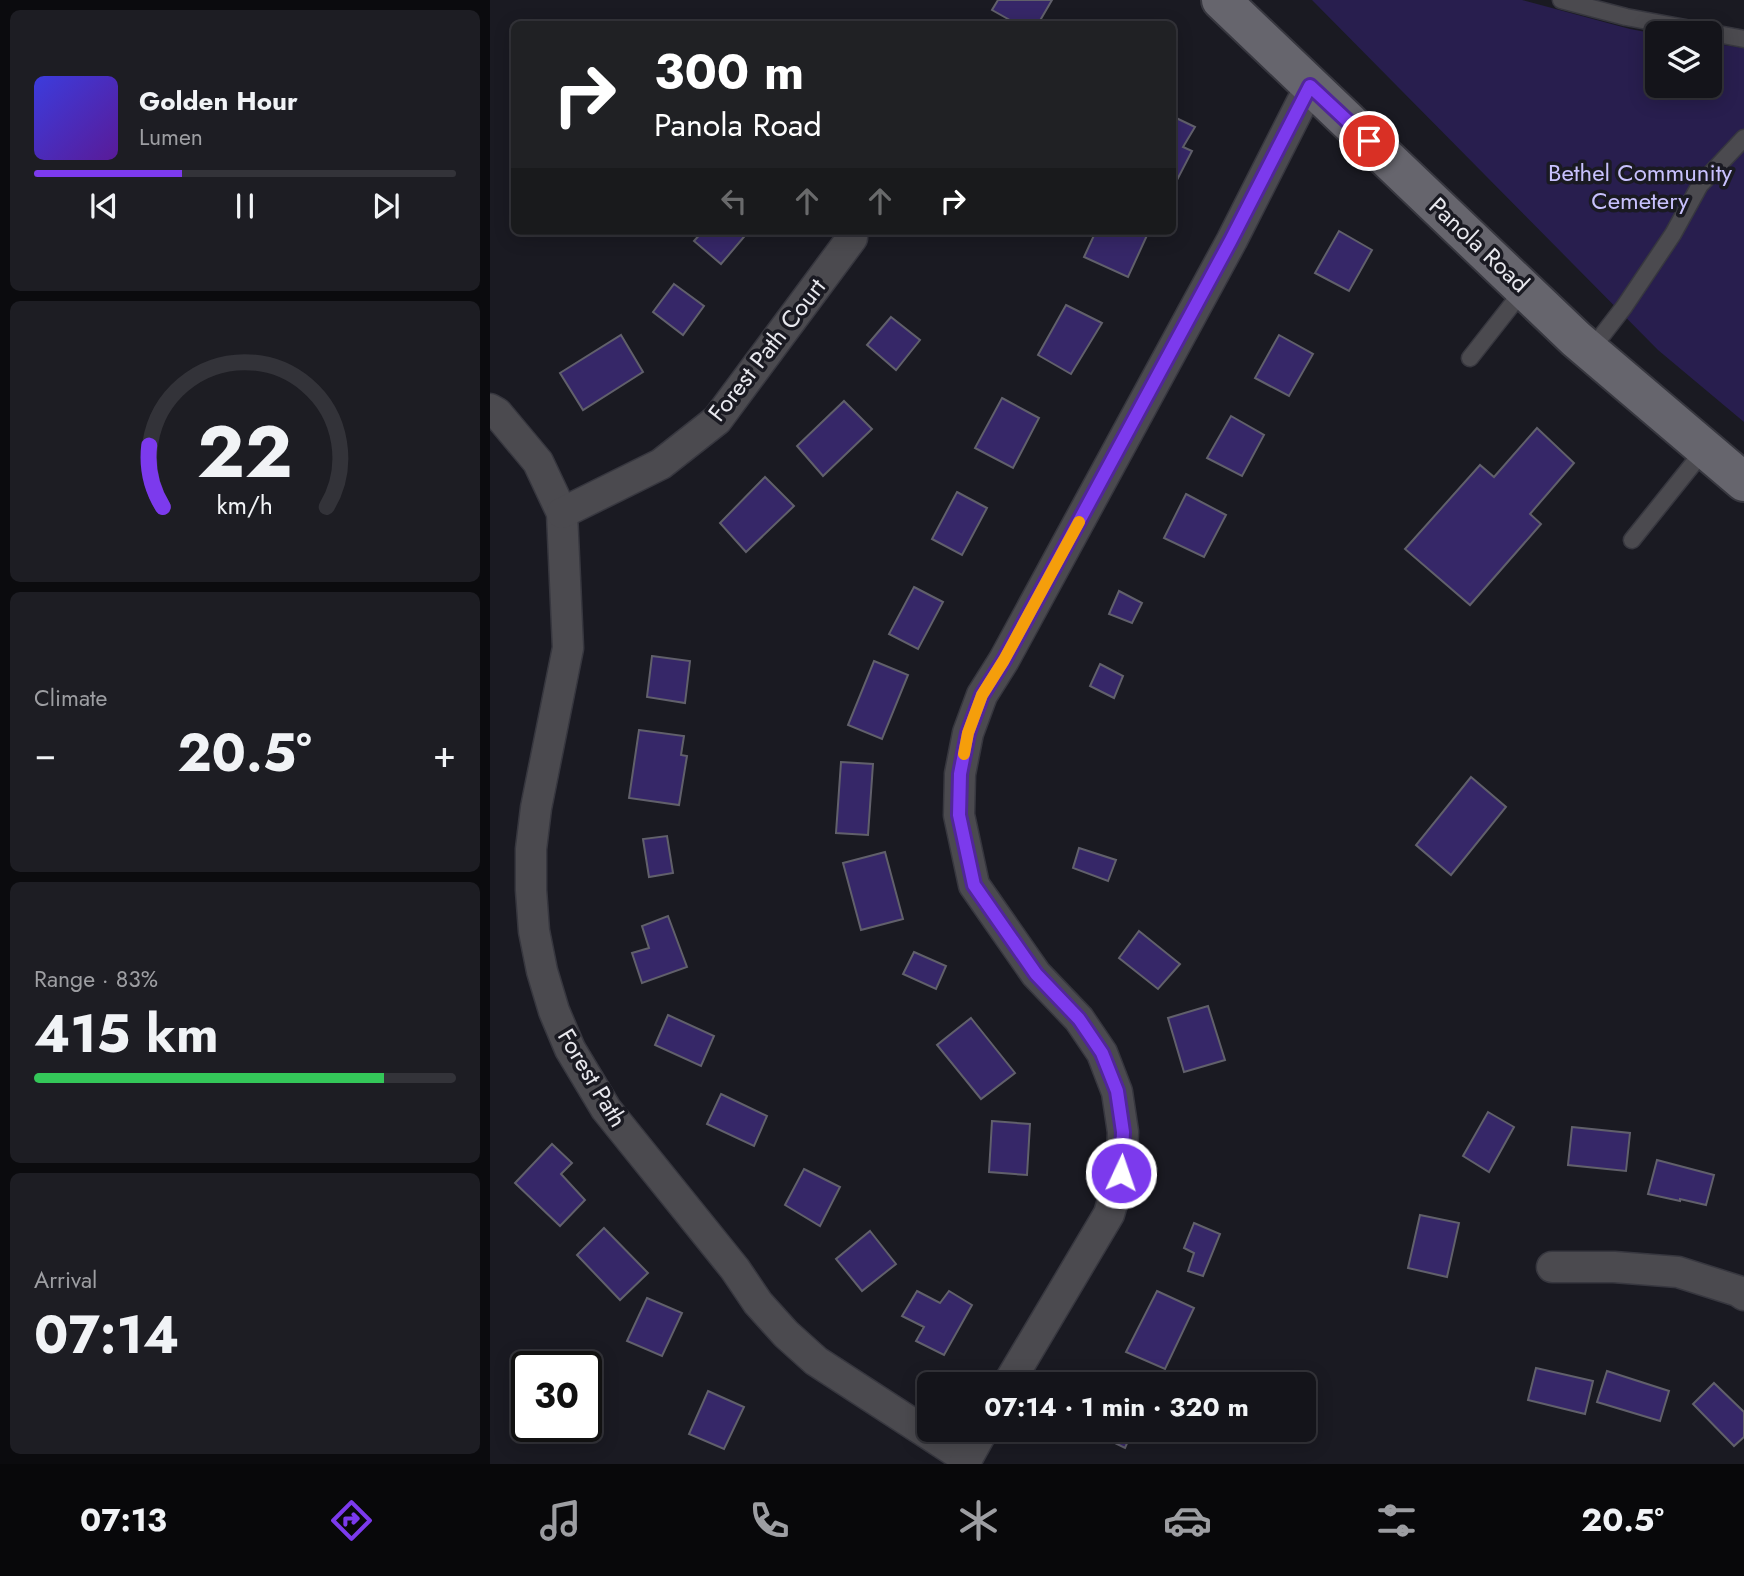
<!DOCTYPE html>
<html lang="en">
<head>
<meta charset="utf-8">
<style>
	:root { --surface:#14141a; --page:#1d1d23; --text:#f1f3f6; --muted:#9d9ea2; --line:#333339; --accent:#7c3aed }
	body { margin:0; font-family:Jost,sans-serif; background:var(--page); color:var(--text); height:100vh; display:flex; flex-direction:column; font-size:26px; white-space:nowrap }
	* { box-sizing:border-box; margin:0 }
	p { font-size:23px; color:var(--muted) }
	.icon { flex:none; width:38px; height:38px; fill:none; stroke:currentColor; stroke-width:2; stroke-linecap:round; stroke-linejoin:round }
	.map { position:relative; flex:1; overflow:hidden }
	.side { display:flex; flex-direction:column; gap:10px; padding:10px; background:#0b0b0e; width:490px }
	.side>* { flex:none }
	.guide { position:absolute; left:21px; top:21px; width:665px; height:214px; border-radius:10px; box-shadow:0 4px 18px #0003,0 0 0 2px var(--line); background:#202124; color:#fff; overflow:hidden }
	.fabs { position:absolute; left:1155px; top:21px; display:grid; gap:14px }
	.fabs a { display:grid; place-items:center; width:77px; height:77px; border-radius:10px; background:var(--surface); box-shadow:0 4px 18px #0003,0 0 0 2px var(--line); font-size:35px }
	.speed { position:absolute; left:21px; top:1351px; display:flex; gap:14px; font-size:35px; font-weight:700; text-align:center }
	.speed>* { display:grid; place-content:center; width:91px; height:91px; border-radius:50%; background:var(--surface); box-shadow:0 4px 18px #0003,0 0 0 2px var(--line); line-height:1 }
	.speed .limit { border:4px solid #111; border-radius:10px; background:#fff; color:#111 }
	.pin { position:absolute; display:grid; place-items:center; width:60px; height:60px; color:#fff; margin:-30px; border:4px solid #fff; border-radius:50%; box-shadow:0 2px 7px #0007 }
	.me { position:absolute; width:77px; margin:-38px; rotate:3deg; stroke-linejoin:round; filter:drop-shadow(0 0 5px #0008) }
	.turn { display:flex; align-items:center; gap:24px; height:147px; padding:0 28px; font-size:32px }
	.turn .icon { width:91px; height:91px; stroke-width:2.5 }
	.turn b { display:block; font-size:49px; line-height:60px }
	.lanes { display:flex; align-items:center; height:66px; padding:0 28px; background:#0003; justify-content:center; gap:35px; direction:ltr }
	.lanes .off { opacity:.35 }
	.big { font-size:52px; font-weight:700; line-height:1.1 }
	.side .widget { flex:1; display:flex; flex-direction:column; justify-content:center; gap:10px; min-width:0; padding:0 24px; border-radius:10px; background:var(--page) }
	.side .dial { align-items:center; gap:0 }
	.dial svg { height:182px; overflow:visible; fill:none; stroke:var(--line); stroke-width:7; stroke-linecap:round; text-anchor:middle }
	.dial text { fill:var(--text); stroke:none }
	.song { display:flex; align-items:center; gap:21px }
	.cover { width:84px; height:84px; border-radius:10px; background:linear-gradient(135deg,hsl(240 70% 55%),hsl(270 70% 35%)) }
	.played { height:7px; border-radius:4px; background:linear-gradient(90deg,var(--accent) 35%,var(--line) 35%) }
	.keys { display:flex; justify-content:space-around; direction:ltr }
	.heat { display:flex; justify-content:space-between; align-items:center; font-size:38px; direction:ltr }
	.charge { height:10px; border-radius:5px; background:linear-gradient(90deg,#34c759 83%,var(--line) 0) }
	.trip { position:absolute; left:427px; top:1372px; width:399px; height:70px; border-radius:10px; background:var(--surface); box-shadow:0 4px 18px #0003,0 0 0 2px var(--line); font-weight:700; line-height:70px; text-align:center }
	.tab-bar { display:flex; height:112px; justify-content:space-around; align-items:center; background:#08080a; color:var(--muted) }
	.tab-bar .icon { width:49px; height:49px }
	.tab-bar .selected { color:var(--accent) }
	.tab-bar b { font-size:32px; color:var(--text) }
	main { display:flex; flex:1; min-height:0 }
	.map>svg:first-child { display:block }
	.green { fill:#281e4e }
	.building { fill:#362768; stroke:#61606b; stroke-width:2 }
	.lines { fill:none; stroke-linecap:round; stroke-linejoin:round }
	.lane-casing { stroke:#37373f; stroke-width:19 }
	.street-casing { stroke:#37373f; stroke-width:33 }
	.secondary-casing { stroke:#37373f; stroke-width:42 }
	.lane { stroke:#4b4a4f; stroke-width:16 }
	.street { stroke:#4b4a4f; stroke-width:30 }
	.secondary { stroke:#66656d; stroke-width:38 }
	.route-casing { stroke:#51269a; stroke-width:18 }
	.route { stroke:#7c3aed; stroke-width:12 }
	.slow { stroke:#f59e0b; stroke-width:12 }
	.labels { text-anchor:middle; stroke-width:7; stroke-linejoin:round; paint-order:stroke }
	.park-label { font-size:24px; fill:#c8c1fd; stroke:#1a1a22 }
	.street-label { font-size:24px; fill:#e8e8ee; stroke:#1a1a22 }
</style>
</head>
<body>
<main>
<section class="side">
<div class="widget">
<div class="song"><i class="cover"></i><div><b>Golden Hour</b><p>Lumen</p></div></div>
<div class="played"></div>
<div class="keys"><svg class="icon" aria-label="previous" viewBox="0 0 24 24"><path d="M18 5L8 12l10 7zM5 5v14"/></svg><svg class="icon" aria-label="pause" viewBox="0 0 24 24"><path d="M8 5v14M16 5v14"/></svg><svg class="icon" aria-label="next" viewBox="0 0 24 24"><path d="M6 5l10 7-10 7zM19 5v14"/></svg></div>
</div>
<div class="widget dial"><svg viewBox="0 0 100 80">
<path d="M14 69A42 42 0 1 1 86 69"/>
<path d="M14 69A42 42 0 0 1 8 42" stroke="#7c3aed"/>
<text x="50" y="56" font-size="32" font-weight="700">22</text>
<text x="50" y="72" font-size="11">km/h</text>
</svg></div>
<div class="widget"><p>Climate</p>
<div class="heat"><a>−</a><b class="big">20.5°</b><a>+</a></div>
</div>
<div class="widget"><p>Range · 83%</p><b class="big">415 km</b><div class="charge"></div></div>
<div class="widget"><p>Arrival</p><b class="big">07:14</b></div>
</section>
<div class="map">
<svg width="1254" height="1464" viewBox="0 0 1254 1464">
	<rect width="100%" height="100%" fill="#1a1a22"/>
	<polygon class="green" points="822,0 1032,0 1140,29 1167,34 1167,86 1220,86 1220,43 1254,48 1254,422 1168,350"/>
	<g class="building">
		<polygon points="508,0 562,0 548,24 527,24 502,10"/>
		<polygon points="682,116 705,127 693,147 702,151 686,182 682,180"/>
		<polygon points="213,231 259,231 231,264 204,241"/>
		<polygon points="606,231 659,231 638,277 594,257"/>
		<polygon points="849,231 882,250 859,291 825,273"/>
		<polygon points="184,284 214,306 193,335 163,312"/>
		<polygon points="576,305 612,323 581,374 548,355"/>
		<polygon points="401,317 430,340 406,370 377,345"/>
		<polygon points="131,335 153,372 93,410 70,373"/>
		<polygon points="789,335 823,354 799,396 765,378"/>
		<polygon points="512,398 549,418 523,468 485,448"/>
		<polygon points="354,401 382,429 333,476 307,446"/>
		<polygon points="741,416 774,435 752,476 717,458"/>
		<polygon points="1047,428 1084,463 1040,514 1051,524 980,605 915,549 990,465 1004,477"/>
		<polygon points="275,477 304,506 256,552 230,523"/>
		<polygon points="467,492 497,508 472,555 442,539"/>
		<polygon points="696,494 736,515 714,557 674,538"/>
		<polygon points="424,587 453,602 428,649 399,634"/>
		<polygon points="629,591 652,603 642,623 619,614"/>
		<polygon points="162,656 200,661 195,703 157,697"/>
		<polygon points="384,661 418,675 392,739 358,725"/>
		<polygon points="610,664 633,676 624,698 600,686"/>
		<polygon points="149,730 194,736 191,755 197,756 189,805 139,798"/>
		<polygon points="351,762 383,764 378,835 346,833"/>
		<polygon points="981,777 1016,807 961,875 926,845"/>
		<polygon points="177,836 183,873 159,877 153,839"/>
		<polygon points="589,848 626,860 618,881 583,868"/>
		<polygon points="395,852 413,919 371,930 353,863"/>
		<polygon points="178,916 197,967 152,983 142,953 159,948 152,926"/>
		<polygon points="649,931 690,964 668,989 629,958"/>
		<polygon points="424,952 456,966 446,989 413,974"/>
		<polygon points="718,1006 735,1060 694,1072 678,1018"/>
		<polygon points="178,1015 224,1036 211,1066 165,1045"/>
		<polygon points="481,1018 525,1073 491,1099 447,1045"/>
		<polygon points="231,1094 277,1116 264,1146 217,1124"/>
		<polygon points="998,1112 1024,1127 999,1172 973,1156"/>
		<polygon points="502,1121 540,1124 537,1175 499,1172"/>
		<polygon points="1082,1127 1140,1133 1136,1171 1078,1165"/>
		<polygon points="62,1144 82,1163 71,1174 95,1200 70,1226 25,1183"/>
		<polygon points="1167,1160 1224,1175 1216,1205 1190,1199 1190,1201 1158,1194"/>
		<polygon points="314,1169 350,1187 330,1226 295,1205"/>
		<polygon points="930,1215 969,1223 957,1277 918,1268"/>
		<polygon points="704,1223 730,1234 713,1276 698,1271 704,1253 694,1248"/>
		<polygon points="114,1228 158,1273 130,1300 87,1255"/>
		<polygon points="380,1231 406,1264 372,1291 346,1259"/>
		<polygon points="427,1291 450,1303 459,1291 482,1305 454,1355 426,1341 434,1327 412,1316"/>
		<polygon points="667,1291 704,1308 675,1369 636,1352"/>
		<polygon points="157,1298 192,1313 172,1356 137,1341"/>
		<polygon points="1046,1368 1103,1381 1095,1414 1038,1400"/>
		<polygon points="1117,1371 1179,1391 1170,1421 1107,1402"/>
		<polygon points="624,1375 644,1384 620,1384"/>
		<polygon points="1224,1383 1254,1412 1254,1437 1244,1446 1203,1404"/>
		<polygon points="218,1391 254,1407 234,1449 199,1434"/>
		<polygon points="598,1430 643,1430 635,1448"/>
	</g>
	<g class="lines">
		<g class="lane-casing">
			<g id="lane">
				<polyline points="1071,0 1136,17 1254,39"/>
				<polyline points="1100,351 1134,307 1183,234 1210,185 1254,138"/>
				<polyline points="980,358 1035,288"/>
				<polyline points="1142,540 1215,449"/>
			</g>
		</g>
		<g class="street-casing">
			<g id="street">
				<polyline points="0,409 7,413 48,462 72,513 78,648 46,808 41,849 41,890 44,931 52,971 64,1011 80,1049 116,1109 245,1269 268,1303 296,1334 326,1361 477,1459"/>
				<polyline points="72,513 171,464 227,420 362,238"/>
				<polyline points="1062,1267 1124,1267 1188,1272 1248,1291 1254,1295"/>
				<polyline points="518,1384 619,1214 631,1173 633,1132 627,1092 612,1053 589,1019 546,974 484,885 469,815 470,774 478,733 492,695 514,660 742,240 820,86"/>
				<polyline points="474,1464 493,1430"/>
			</g>
		</g>
		<g class="secondary-casing">
			<polyline id="secondary" points="731,0 1086,339 1254,482"/>
		</g>
		<use href="#lane" class="lane"/>
		<use href="#street" class="street"/>
		<use href="#secondary" class="secondary"/>
	</g>
	<g class="lines">
		<g class="route-casing">
			<polyline id="route" points="631,1173 633,1132 627,1091 612,1053 589,1019 546,974 484,885 469,815 470,774 478,733 492,695 514,660 741,240 820,86 879,141"/>
		</g>
		<use href="#route" class="route"/>
		<polyline class="slow" points="474,754 478,733 492,695 514,660 589,522"/>
	</g>
	<g class="labels">
		<g class="park-label">
			<text x="1150" y="181">Bethel Community<tspan x="1150" dy="28">Cemetery</tspan></text>
		</g>
		<g class="street-label">
			<text transform="translate(989 245) rotate(43)" y="8">Panola Road</text>
			<text transform="translate(277 350) rotate(-52)" y="8">Forest Path Court</text>
			<text transform="translate(102 1078) rotate(59)" y="8">Forest Path</text>
		</g>
	</g>
</svg>
<div class="fabs">
<a><svg class="icon" aria-label="layers" viewBox="0 0 24 24"><path d="M12 4l9 5-9 5-9-5zM3 14l9 5 9-5"/></svg></a>
</div>
<div class="speed"><div class="limit">30</div></div>
<div class="pin" style="left:879px;top:141px;background:#d93025"><svg class="icon" aria-label="arrive" viewBox="0 0 24 24"><path d="M6 21V4h12l-3 4 3 4H6"/></svg></div>
<svg class="me" style="left:631px;top:1173px" viewBox="-20 -20 40 40"><circle r="17" fill="#7c3aed" stroke="#fff" stroke-width="3"/><path d="M0-11L8 9 0 5-8 9z" fill="#fff"/></svg>
<div class="trip">07:14 · 1 min · 320 m</div>
<div class="guide">
<div class="turn"><svg class="icon" aria-label="right" viewBox="0 0 24 24"><path d="M7 20v-9h11M14 6l5 5-5 5"/></svg><div><b>300 m</b>Panola Road</div></div>
<div class="lanes"><svg class="icon off" aria-label="left" viewBox="0 0 24 24"><path d="M17 20v-9H6M10 6l-5 5 5 5"/></svg><svg class="icon off" aria-label="ahead" viewBox="0 0 24 24"><path d="M12 20V5M6 11l6-6 6 6"/></svg><svg class="icon off" aria-label="ahead" viewBox="0 0 24 24"><path d="M12 20V5M6 11l6-6 6 6"/></svg><svg class="icon" aria-label="right" viewBox="0 0 24 24"><path d="M7 20v-9h11M14 6l5 5-5 5"/></svg></div>
</div>
</div>
</main>
<nav class="tab-bar">
<b>07:13</b>
<svg class="icon selected" aria-label="directions" viewBox="0 0 24 24"><path d="M12 3l9 9-9 9-9-9zM9 14v-3h6M13 9l2 2-2 2"/></svg>
<svg class="icon" aria-label="music" viewBox="0 0 24 24"><path d="M9 18V5l10-2v13"/><circle cx="6" cy="18" r="3"/><circle cx="16" cy="16" r="3"/></svg>
<svg class="icon" aria-label="phone" viewBox="0 0 24 24"><path d="M5 4h4l2 5-3 2q2 4 5 5l2-3 5 2v4C11 20 4 13 5 4z"/></svg>
<svg class="icon" aria-label="climate" viewBox="0 0 24 24"><path d="M12 3v18M4 7l16 10M4 17L20 7"/></svg>
<svg class="icon" aria-label="car" viewBox="0 0 24 24"><path d="M5 17H2v-5l4-1 3-4h7l3 4 3 1v5h-3M9 17h6M6 11h13"/><circle cx="7" cy="17" r="2"/><circle cx="17" cy="17" r="2"/></svg>
<svg class="icon" aria-label="filters" viewBox="0 0 24 24"><path d="M4 7h16M4 17h16"/><circle cx="9" cy="7" r="2"/><circle cx="15" cy="17" r="2"/></svg>
<b>20.5°</b>
</nav>
</body>
</html>
